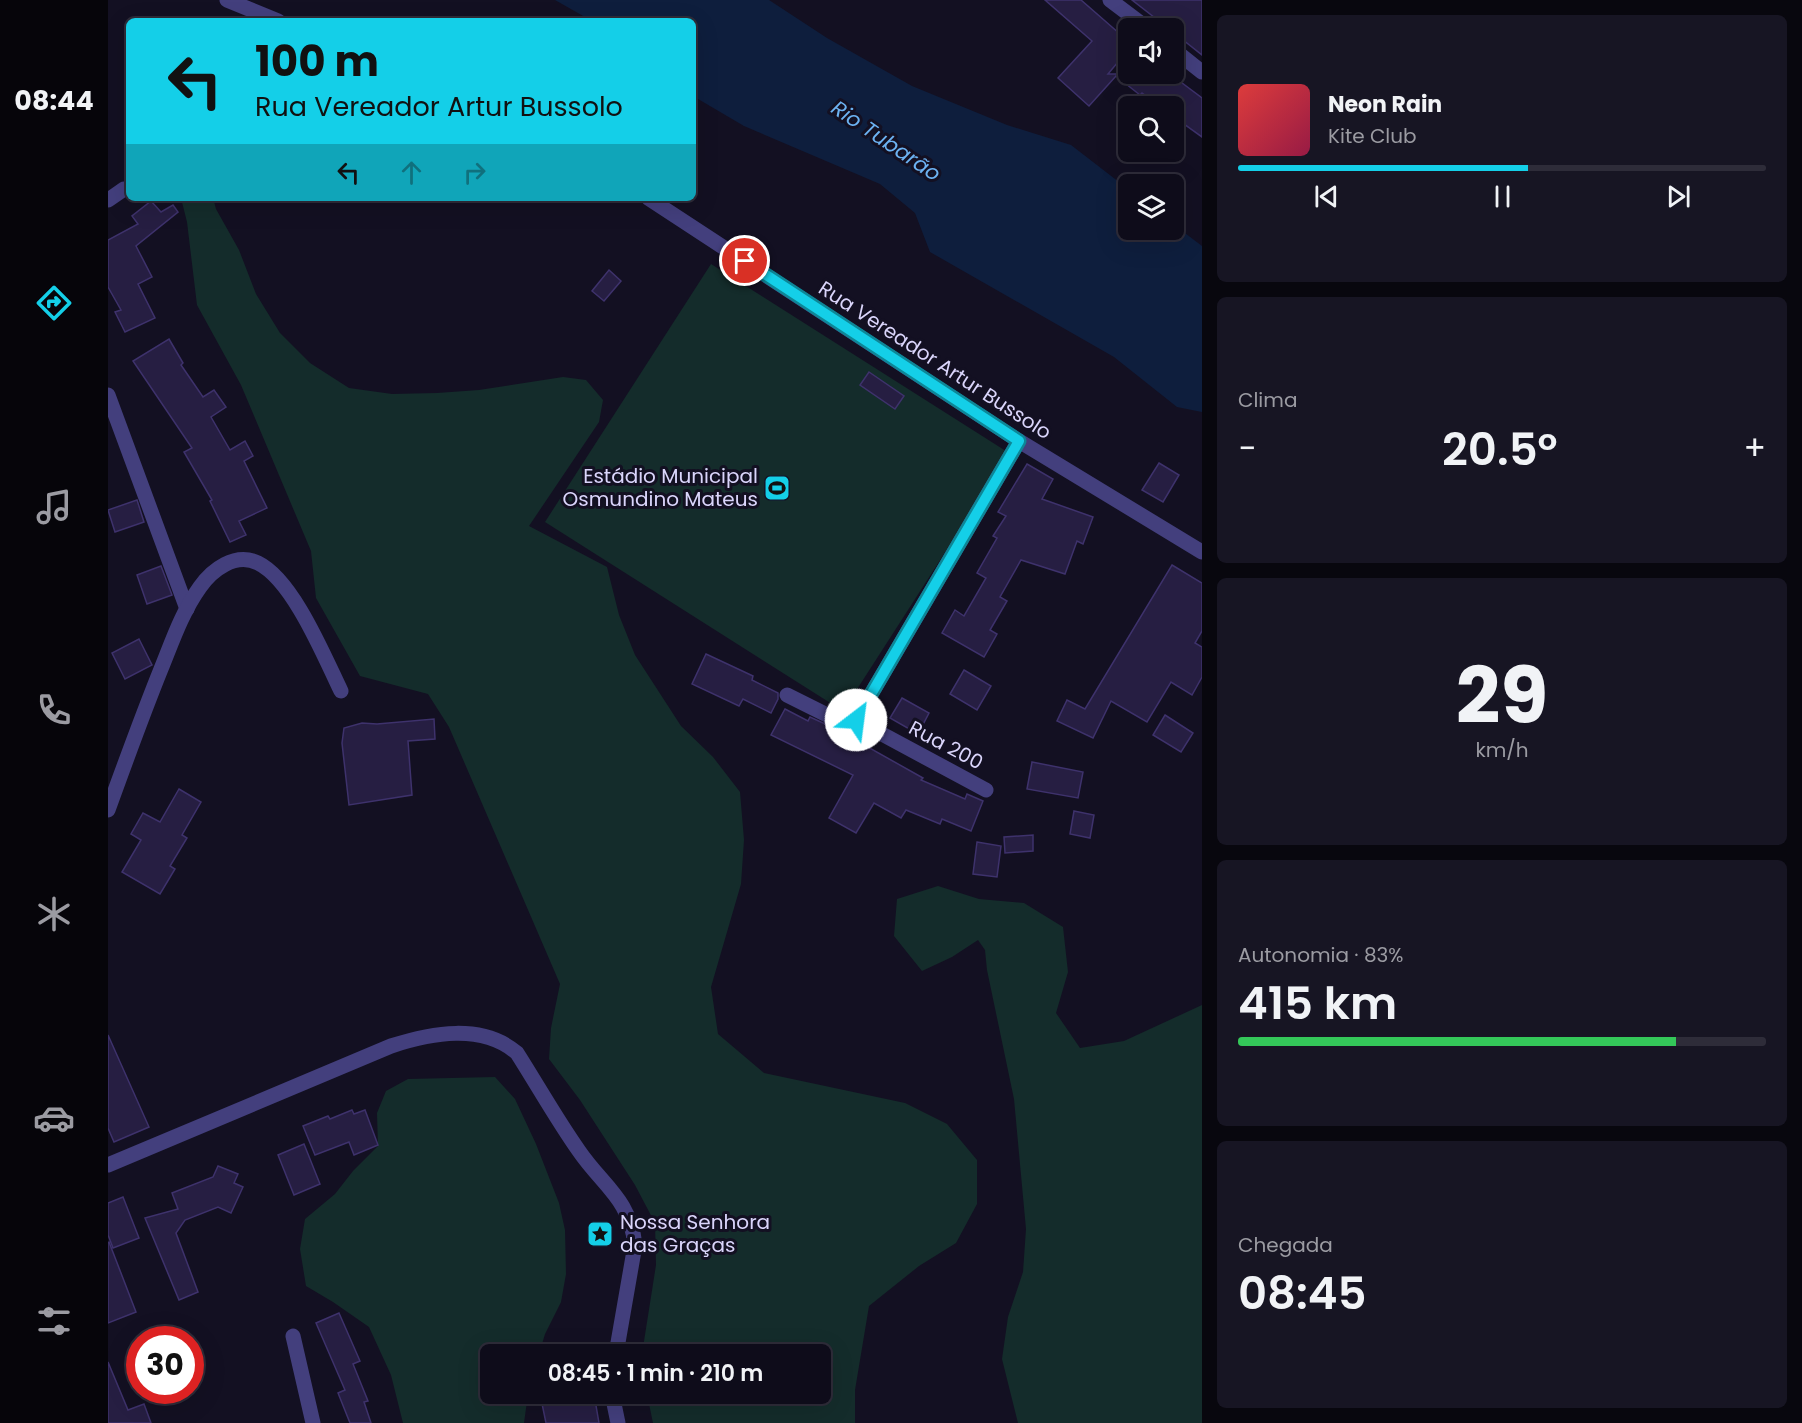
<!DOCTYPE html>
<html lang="pt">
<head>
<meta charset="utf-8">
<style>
	:root { --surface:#0e0c1a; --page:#171523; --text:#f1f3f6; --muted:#9b9ba2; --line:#2e2c39; --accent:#14cfe8 }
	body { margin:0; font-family:Poppins,sans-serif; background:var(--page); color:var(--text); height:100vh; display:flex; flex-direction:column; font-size:22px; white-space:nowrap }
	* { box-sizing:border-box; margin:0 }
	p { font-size:20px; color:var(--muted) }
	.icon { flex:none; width:33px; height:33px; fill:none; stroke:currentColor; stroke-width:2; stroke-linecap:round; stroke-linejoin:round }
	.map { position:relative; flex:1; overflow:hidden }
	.details { display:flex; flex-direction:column; gap:15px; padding:15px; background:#08070e; width:600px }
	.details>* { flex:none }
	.hud { position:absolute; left:18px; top:18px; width:570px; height:183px; border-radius:9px; box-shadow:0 6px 24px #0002,0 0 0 2px var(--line); background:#14cfe8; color:#111; overflow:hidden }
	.buttons { position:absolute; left:1010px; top:18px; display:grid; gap:12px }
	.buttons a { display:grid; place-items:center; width:66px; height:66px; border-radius:9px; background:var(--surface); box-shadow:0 6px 24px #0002,0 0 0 2px var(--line); font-size:30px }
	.speed { position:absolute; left:18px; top:1326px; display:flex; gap:12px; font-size:30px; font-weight:700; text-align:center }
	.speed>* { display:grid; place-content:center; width:78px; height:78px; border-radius:50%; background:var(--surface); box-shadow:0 6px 24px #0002,0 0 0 2px var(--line); line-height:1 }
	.speed .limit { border:9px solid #d22; background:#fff; color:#111 }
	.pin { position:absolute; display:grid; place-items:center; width:51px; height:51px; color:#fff; margin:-26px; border:3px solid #fff; border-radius:50%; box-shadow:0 2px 6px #0007 }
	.me { position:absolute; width:66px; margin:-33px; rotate:30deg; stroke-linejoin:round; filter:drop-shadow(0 0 4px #0008) }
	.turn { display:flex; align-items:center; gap:21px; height:126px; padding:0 30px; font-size:27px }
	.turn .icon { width:78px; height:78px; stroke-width:2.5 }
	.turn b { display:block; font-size:42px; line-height:51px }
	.lanes { display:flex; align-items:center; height:57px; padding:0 30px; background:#0003; justify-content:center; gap:30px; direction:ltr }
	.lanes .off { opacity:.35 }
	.big { font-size:45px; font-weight:600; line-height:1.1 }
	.details .tile { flex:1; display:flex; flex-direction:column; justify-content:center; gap:9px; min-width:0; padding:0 21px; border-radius:9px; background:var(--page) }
	.details .dial { align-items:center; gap:0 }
	.dial b { font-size:78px; line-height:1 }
	.song { display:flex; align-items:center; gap:18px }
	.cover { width:72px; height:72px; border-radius:9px; background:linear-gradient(135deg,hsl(0 70% 55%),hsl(340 70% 35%)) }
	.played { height:6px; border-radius:3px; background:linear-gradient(90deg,var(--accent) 55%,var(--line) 55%) }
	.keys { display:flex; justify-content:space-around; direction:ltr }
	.heat { display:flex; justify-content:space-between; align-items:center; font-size:33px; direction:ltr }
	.charge { height:9px; border-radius:4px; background:linear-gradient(90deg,#34c759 83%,var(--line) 0) }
	.trip { position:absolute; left:372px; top:1344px; width:351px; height:60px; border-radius:9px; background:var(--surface); box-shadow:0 6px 24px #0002,0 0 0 2px var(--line); font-weight:600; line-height:60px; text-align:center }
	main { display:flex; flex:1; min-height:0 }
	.menu { display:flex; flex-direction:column; width:108px; justify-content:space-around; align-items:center; background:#06050a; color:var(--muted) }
	.menu .icon { width:42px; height:42px }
	.menu .on { color:var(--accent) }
	.menu b { font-size:27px; color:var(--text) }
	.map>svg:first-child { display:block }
	.green { fill:#142c2b }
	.water { fill:#0e1e3d }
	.building { fill:#261e42; stroke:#3e326c; stroke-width:1.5 }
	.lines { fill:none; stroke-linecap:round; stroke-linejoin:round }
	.street { stroke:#433f7d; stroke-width:15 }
	.route-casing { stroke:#0d8797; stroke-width:15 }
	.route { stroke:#14cfe8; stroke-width:10 }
	.labels { text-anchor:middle; stroke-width:6; stroke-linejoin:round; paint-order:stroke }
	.street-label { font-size:20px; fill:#dad5fb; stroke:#131022 }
	.poi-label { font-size:20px; fill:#dad5fb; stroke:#131022; text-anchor:end }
	.water-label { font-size:21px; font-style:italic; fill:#6cb2f2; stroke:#131022 }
</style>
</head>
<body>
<main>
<nav class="menu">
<b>08:44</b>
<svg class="icon on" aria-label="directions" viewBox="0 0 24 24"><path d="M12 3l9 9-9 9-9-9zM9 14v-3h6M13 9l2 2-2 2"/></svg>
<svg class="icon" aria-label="music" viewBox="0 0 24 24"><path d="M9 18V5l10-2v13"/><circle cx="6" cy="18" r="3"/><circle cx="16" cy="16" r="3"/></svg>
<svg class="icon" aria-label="phone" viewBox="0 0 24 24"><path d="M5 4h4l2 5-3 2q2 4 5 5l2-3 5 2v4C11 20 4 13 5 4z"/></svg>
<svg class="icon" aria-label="climate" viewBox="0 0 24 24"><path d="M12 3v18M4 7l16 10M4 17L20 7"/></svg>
<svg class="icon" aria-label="car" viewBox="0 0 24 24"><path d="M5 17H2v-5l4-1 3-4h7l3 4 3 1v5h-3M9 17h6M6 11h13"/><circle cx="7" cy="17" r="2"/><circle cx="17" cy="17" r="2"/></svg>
<svg class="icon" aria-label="filters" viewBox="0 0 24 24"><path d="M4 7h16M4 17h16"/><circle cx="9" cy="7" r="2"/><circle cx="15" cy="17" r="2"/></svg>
</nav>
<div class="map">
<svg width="1094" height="1423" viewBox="0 0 1094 1423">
	<rect width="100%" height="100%" fill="#131022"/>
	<g class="green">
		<polygon points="73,198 105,198 108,209 131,250 148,294 172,333 202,363 241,388 284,394 329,393 371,390 455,377 478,380 495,400 491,422 421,526 499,567 511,615 527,655 573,726 605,757 632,792 636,840 633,884 603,987 610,1034 656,1073 797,1103 839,1124 869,1160 869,1204 848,1243 811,1266 761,1306 747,1390 747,1423 545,1423 539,1394 712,1394 712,1354 534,1354 548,1265 547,1223 527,1185 472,1100 441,1059 443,1028 452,984 341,727 320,694 252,676 208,598 203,551 133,385 89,305 79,222"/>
		<polygon points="603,264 901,453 735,711 437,522"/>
		<polygon points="830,886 871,899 916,903 955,927 960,972 948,1013 972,1048 1016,1041 1094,1005 1094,1423 910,1423 894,1359 900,1317 915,1272 918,1229 906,1099 879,970 877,950 870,940 844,957 814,971 786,936 789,899"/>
		<polygon points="387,1077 407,1099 428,1144 451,1203 457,1230 458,1274 453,1302 437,1334 431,1354 382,1354 382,1394 420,1394 416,1423 295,1423 283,1375 261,1327 225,1302 198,1286 192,1249 197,1219 227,1194 245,1171 270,1146 269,1113 278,1091 300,1079"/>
	</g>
	<polygon class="water" points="447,0 661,0 719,38 804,86 899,125 963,145 1020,189 1020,230 1065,230 1065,224 1094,246 1094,412 1069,407 1006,357 822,252 807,213 772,184 636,126 585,96 585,21 484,21"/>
	<g class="building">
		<polygon points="937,0 973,0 1020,41 1020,50 1000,74 1062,74 1094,98 1094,137 1065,116 1065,106 1052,106 1034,93 1032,95 1008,76 981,106 950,78 984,41"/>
		<polygon points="1024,0 1094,0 1094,55 1065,32 1065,28 1060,28"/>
		<polygon points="43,201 53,212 65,205 70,212 28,246 44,277 30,284 47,318 17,332 7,312 13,310 0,287 0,240 30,224 24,216"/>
		<polygon points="501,270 513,281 496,301 484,291"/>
		<polygon points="61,339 75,363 73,365 95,397 106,390 118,407 103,417 122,450 137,441 145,456 136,461 159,508 131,521 138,535 122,542 102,501 104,500 76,452 84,448 25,361"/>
		<polygon points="761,372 796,396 787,409 752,385"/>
		<polygon points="1051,463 1071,475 1055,502 1034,490"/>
		<polygon points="919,464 945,479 934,499 985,517 975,544 969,541 957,574 913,560 892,597 899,601 882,630 889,634 876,657 834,633 847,610 856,616 878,578 869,573 889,538 885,536 898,516 890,512"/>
		<polygon points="29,500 36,522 7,532 0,510"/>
		<polygon points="1064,565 1094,583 1094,631 1087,643 1094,647 1094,677 1084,695 1063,682 1039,722 1003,701 985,738 949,721 959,700 977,709"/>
		<polygon points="53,566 64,595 39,604 29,575"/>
		<polygon points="31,639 44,665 17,679 4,653"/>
		<polygon points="598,654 645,676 644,680 670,693 670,699 663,713 635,699 631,706 584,684"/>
		<polygon points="856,670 883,686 869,710 842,694"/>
		<polygon points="794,698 821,713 810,734 782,718"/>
		<polygon points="677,709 700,721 702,717 726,728 815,778 813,780 857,799 859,794 875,801 863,831 834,819 832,824 798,810 793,818 766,803 748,833 721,818 745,775 663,735"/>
		<polygon points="1057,715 1085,733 1073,752 1045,735"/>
		<polygon points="326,719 327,739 300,741 304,795 241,805 234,743 236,728 254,723 269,724"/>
		<polygon points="924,762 975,772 970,798 919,789"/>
		<polygon points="71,789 93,802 74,835 79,838 62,866 67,869 52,894 14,872 33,840 23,834 35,813 52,822"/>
		<polygon points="966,811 986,815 982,838 962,834"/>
		<polygon points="925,835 925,851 897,853 896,837"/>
		<polygon points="869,842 893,846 889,877 865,874"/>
		<polygon points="0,1035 41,1127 6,1142 0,1128"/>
		<polygon points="244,1110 246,1114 257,1110 270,1145 246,1155 241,1142 207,1155 195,1126 220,1116 222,1119"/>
		<polygon points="196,1144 212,1184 186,1195 170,1155"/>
		<polygon points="110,1166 130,1174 126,1183 135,1187 123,1213 110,1207 77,1220 68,1233 90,1292 71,1300 37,1218 70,1209 64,1193 105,1177"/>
		<polygon points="15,1197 31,1238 5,1248 0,1235 0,1203"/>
		<polygon points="1,1242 28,1312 0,1323 0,1243"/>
		<polygon points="231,1313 252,1361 245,1364 260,1401 256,1402 263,1423 242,1423 230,1393 237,1390 208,1323"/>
		<polygon points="0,1362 20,1410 36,1404 43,1423 0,1423"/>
		<polygon points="432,1394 486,1394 491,1423 438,1423"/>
	</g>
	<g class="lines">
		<g class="street">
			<polyline points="119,0 170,21"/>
			<polyline points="1002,0 1039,28"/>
			<polyline points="1065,49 1094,72"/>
			<polyline points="540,198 911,441 1094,552"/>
			<polyline points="0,200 16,189"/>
			<polyline points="0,395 79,609"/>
			<polyline points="679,695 723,717 748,720 878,790"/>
			<polyline points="748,720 911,441"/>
			<path d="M0 810C17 763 34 716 53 669 64 642 74 612 92 587 104 570 127 552 150 563 185 580 216 656 233 691"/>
			<path d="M0 1165 283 1046C323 1033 374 1023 409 1053 430 1086 449 1120 471 1151 495 1186 522 1199 527 1245L508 1354"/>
			<polyline points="185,1336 205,1423"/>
			<polyline points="504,1394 510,1423"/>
		</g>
	</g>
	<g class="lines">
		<g class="route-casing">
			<polyline id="route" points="637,261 911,441 748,720"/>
		</g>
		<use href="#route" class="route"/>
	</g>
	<defs>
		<g id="stadium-square" transform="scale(1.35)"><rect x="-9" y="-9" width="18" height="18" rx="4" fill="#14cfe8" stroke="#131022"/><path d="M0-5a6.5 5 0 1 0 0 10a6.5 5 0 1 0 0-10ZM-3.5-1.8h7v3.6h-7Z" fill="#111"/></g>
		<g id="sight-square" transform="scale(1.35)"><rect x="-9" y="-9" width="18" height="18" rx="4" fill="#14cfe8" stroke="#131022"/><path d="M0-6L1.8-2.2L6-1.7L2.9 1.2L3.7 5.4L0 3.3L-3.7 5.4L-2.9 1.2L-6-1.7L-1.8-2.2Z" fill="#111"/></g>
	</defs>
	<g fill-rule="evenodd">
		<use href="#stadium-square" x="669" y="488"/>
		<use href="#sight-square" x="492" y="1234"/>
	</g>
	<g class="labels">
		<g class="street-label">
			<text transform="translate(827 360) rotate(33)" y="7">Rua Vereador Artur Bussolo</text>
			<text transform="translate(838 745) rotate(28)" y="7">Rua 200</text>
		</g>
		<g class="poi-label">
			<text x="650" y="483">Estádio Municipal<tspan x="650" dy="23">Osmundino Mateus</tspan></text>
			<text x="512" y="1229" text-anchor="start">Nossa Senhora<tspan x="512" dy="23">das Graças</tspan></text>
		</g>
		<g class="water-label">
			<text transform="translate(778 141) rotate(34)" y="7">Rio Tubarão</text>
		</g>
	</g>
</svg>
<div class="buttons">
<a><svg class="icon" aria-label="sound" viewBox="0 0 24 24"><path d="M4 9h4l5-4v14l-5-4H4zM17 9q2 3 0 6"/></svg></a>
<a><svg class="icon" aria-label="search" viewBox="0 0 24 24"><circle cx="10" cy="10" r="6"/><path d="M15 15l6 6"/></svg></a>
<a><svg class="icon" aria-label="layers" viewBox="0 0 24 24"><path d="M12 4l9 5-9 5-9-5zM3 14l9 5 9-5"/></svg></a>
</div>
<div class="speed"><div class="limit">30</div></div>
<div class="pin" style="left:637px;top:261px;background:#d93025"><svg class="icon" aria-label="arrive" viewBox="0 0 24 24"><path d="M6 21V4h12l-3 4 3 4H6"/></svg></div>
<svg class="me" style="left:748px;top:720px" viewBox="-20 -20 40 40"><circle r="19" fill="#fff"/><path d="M0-13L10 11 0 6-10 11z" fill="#14cfe8"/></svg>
<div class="trip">08:45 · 1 min · 210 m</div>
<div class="hud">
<div class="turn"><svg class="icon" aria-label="left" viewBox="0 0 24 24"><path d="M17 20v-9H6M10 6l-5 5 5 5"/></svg><div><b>100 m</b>Rua Vereador Artur Bussolo</div></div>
<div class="lanes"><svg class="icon" aria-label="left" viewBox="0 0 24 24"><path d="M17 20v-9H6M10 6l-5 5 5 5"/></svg><svg class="icon off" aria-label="ahead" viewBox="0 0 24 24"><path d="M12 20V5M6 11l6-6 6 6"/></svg><svg class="icon off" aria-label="right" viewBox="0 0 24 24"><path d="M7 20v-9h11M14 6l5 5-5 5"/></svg></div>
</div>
</div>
<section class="details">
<div class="tile">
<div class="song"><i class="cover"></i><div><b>Neon Rain</b><p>Kite Club</p></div></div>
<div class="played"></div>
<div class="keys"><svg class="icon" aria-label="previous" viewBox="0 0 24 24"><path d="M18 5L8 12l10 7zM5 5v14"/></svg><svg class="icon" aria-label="pause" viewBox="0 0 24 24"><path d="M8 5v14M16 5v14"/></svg><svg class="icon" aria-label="next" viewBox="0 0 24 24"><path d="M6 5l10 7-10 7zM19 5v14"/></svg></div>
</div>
<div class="tile"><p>Clima</p>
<div class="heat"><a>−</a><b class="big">20.5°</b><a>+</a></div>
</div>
<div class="tile dial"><b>29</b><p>km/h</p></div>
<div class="tile"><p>Autonomia · 83%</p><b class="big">415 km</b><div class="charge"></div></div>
<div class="tile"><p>Chegada</p><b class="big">08:45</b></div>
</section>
</main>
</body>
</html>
